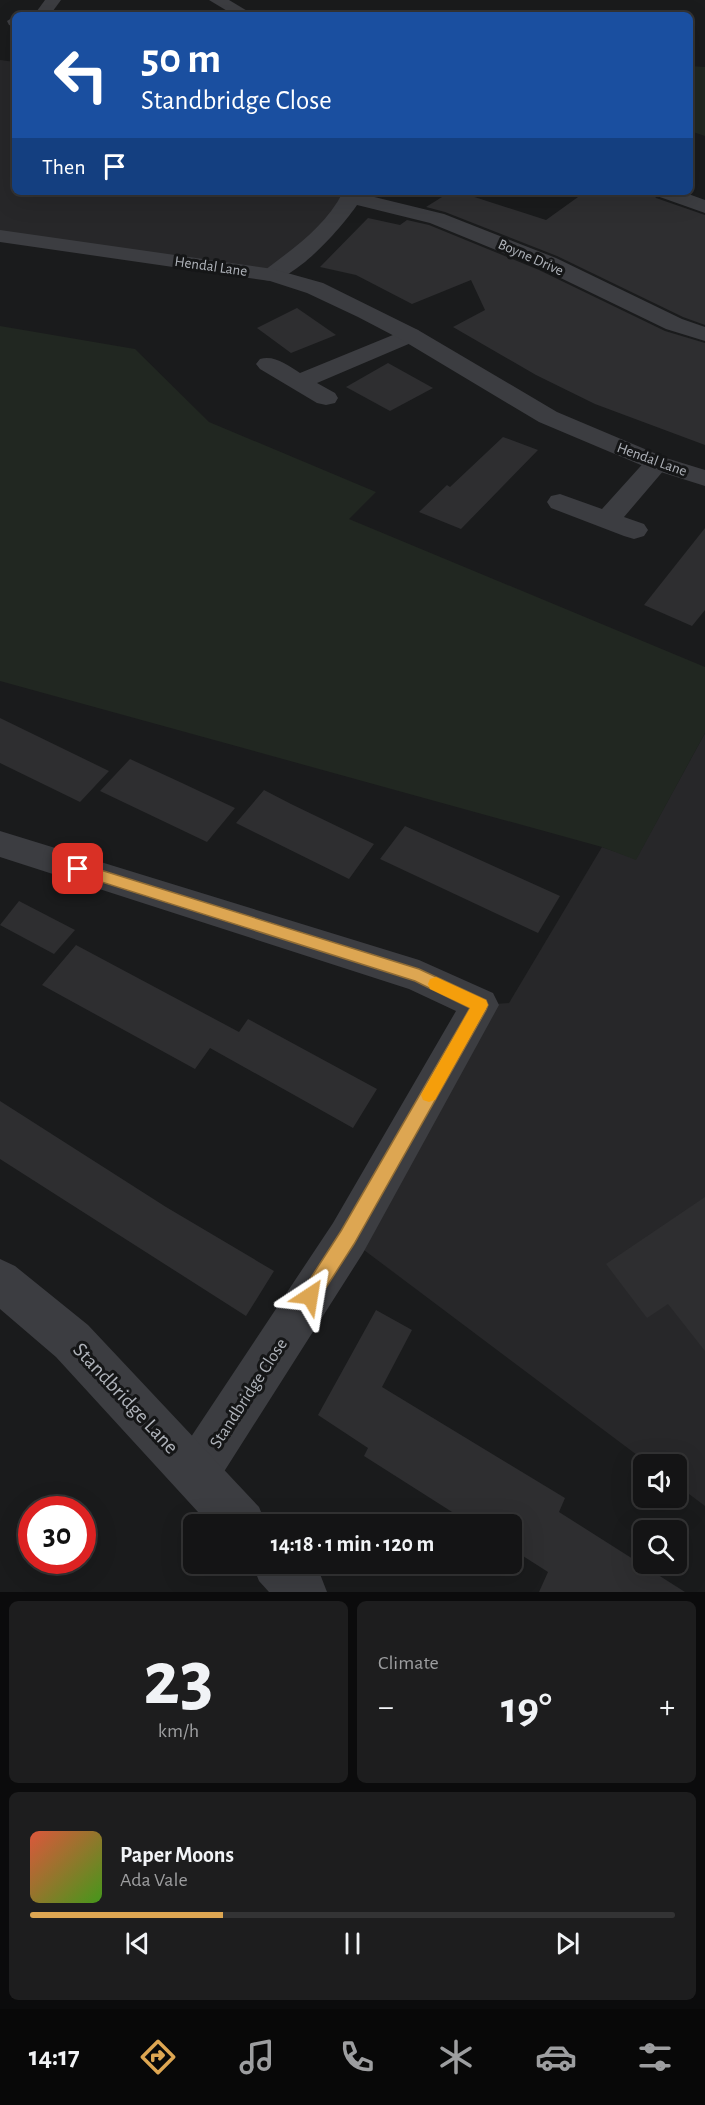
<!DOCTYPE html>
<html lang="en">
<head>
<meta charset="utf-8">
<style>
	:root { --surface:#141415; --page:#1d1d1e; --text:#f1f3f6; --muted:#9d9ea0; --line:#333334; --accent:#dda652 }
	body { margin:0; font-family:"Alegreya Sans",sans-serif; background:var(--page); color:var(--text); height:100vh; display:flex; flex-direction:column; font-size:22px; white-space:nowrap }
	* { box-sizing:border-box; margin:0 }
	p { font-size:20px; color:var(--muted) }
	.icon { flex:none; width:33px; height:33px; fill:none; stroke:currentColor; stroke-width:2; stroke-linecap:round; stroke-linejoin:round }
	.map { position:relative; height:1592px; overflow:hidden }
	.drawer { display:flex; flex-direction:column; gap:9px; padding:9px; background:#0b0b0c; flex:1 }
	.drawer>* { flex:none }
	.hud { position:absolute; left:12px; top:12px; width:681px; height:183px; border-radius:9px; box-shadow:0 6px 24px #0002,0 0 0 2px var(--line); background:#1a4fa0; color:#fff; overflow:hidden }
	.fabs { position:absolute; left:633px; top:1454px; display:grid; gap:12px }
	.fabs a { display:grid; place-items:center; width:54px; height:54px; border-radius:9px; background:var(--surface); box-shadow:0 6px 24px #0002,0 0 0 2px var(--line); font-size:30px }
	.speed { position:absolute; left:18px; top:1496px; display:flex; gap:12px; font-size:30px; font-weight:700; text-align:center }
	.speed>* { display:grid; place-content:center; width:78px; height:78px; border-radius:50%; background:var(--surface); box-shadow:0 6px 24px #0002,0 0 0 2px var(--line); line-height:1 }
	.speed .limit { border:9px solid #d22; background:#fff; color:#111 }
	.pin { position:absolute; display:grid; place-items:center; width:51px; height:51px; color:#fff; margin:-26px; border-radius:12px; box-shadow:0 3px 9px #0006 }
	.me { position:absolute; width:66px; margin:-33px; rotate:33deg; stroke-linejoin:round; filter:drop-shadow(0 0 4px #0008) }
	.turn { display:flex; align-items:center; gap:21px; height:126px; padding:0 30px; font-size:27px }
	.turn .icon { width:78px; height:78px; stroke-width:2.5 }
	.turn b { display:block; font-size:42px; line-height:51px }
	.then { display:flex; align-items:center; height:57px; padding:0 30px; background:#0003; gap:12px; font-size:22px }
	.big { font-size:45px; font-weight:700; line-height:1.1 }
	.drawer .card { flex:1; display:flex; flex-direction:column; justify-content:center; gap:9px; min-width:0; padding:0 21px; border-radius:9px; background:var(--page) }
	.drawer .dial { align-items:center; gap:0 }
	.dial b { font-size:78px; line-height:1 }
	.song { display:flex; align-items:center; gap:18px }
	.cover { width:72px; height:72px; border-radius:9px; background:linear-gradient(135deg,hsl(10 70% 55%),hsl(100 70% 35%)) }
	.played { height:6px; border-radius:3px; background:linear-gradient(90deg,var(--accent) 30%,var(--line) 30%) }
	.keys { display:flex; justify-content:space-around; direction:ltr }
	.heat { display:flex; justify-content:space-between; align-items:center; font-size:33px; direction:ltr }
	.drawer .tiles { flex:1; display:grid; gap:9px; grid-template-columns:1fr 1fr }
	.card:last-child { grid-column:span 2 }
	.trip { position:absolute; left:183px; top:1514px; width:339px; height:60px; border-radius:9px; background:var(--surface); box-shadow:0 6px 24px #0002,0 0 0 2px var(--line); font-weight:700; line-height:60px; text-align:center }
	.tabs { display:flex; height:96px; justify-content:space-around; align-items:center; background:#080808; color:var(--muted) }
	.tabs .icon { width:42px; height:42px }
	.tabs .on { color:var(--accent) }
	.tabs b { font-size:27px; color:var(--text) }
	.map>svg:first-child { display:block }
	.built { fill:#272729 }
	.green { fill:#212721 }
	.building { fill:#2e2e30 }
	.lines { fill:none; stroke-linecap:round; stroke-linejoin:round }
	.minor { fill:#3c3d41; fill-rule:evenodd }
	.tertiary { fill:#3c3d41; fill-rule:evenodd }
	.route { fill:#dda652; stroke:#906c35; stroke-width:1.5 }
	.slow { fill:#f59e0b }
	.labels { text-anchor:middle; stroke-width:6; stroke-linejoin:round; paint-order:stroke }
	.far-street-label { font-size:15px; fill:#afb3ba; stroke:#151617 }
	.street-label { font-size:18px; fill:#afb3ba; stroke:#151617 }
	.near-street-label { font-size:21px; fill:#afb3ba; stroke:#151617 }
</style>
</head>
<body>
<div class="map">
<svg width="705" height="1592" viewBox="0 0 705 1592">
	<rect width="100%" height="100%" fill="#1a1b1c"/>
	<g class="built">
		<polygon points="0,60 15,62 15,192 353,192 273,275 0,236"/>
		<polygon points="705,733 705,1506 677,1485 676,1464 649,1464 348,1238 480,1005 509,1003 602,847 636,859"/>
	</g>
	<g class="green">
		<polygon points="690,66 705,67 705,136 690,131"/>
		<polygon points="0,326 135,349 209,422 376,492 349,519 705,667 705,733 636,860 602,847 0,681"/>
	</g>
	<g class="building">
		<polygon points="450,192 459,192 546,220 585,192 652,192 656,198 705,215 705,325 683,317 557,256 445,212 426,207"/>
		<polygon points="368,218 400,225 407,220 429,225 539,270 665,331 705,343 705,445 595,404 536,375 453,327 485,310 471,280 412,304 356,275 320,267"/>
		<polygon points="297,308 336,335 291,353 257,328"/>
		<polygon points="388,363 433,388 390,411 346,387"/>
		<polygon points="503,437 538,450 461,529 419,512 447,485 450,487"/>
		<polygon points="705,528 705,610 692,626 644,605"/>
		<polygon points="0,718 35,735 109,771 80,802 0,763"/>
		<polygon points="130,759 182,783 235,808 207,842 100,791"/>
		<polygon points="264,790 291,804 374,844 349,879 236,823"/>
		<polygon points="405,826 560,896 538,933 380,859"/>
		<polygon points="19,901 75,930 54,954 0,925"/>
		<polygon points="76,945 239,1032 248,1019 377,1089 353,1128 210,1048 195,1069 42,985"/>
		<polygon points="0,1101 166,1207 274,1271 246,1316 0,1159"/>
		<polygon points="705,1197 705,1351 668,1304 647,1318 606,1264"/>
		<polygon points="376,1310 412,1330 382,1387 565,1498 559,1512 685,1592 539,1592 548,1572 512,1549 512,1524 471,1524 364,1456 368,1448 318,1415"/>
	</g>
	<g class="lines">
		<g class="minor">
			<polygon points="45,0 61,0 50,15 34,15"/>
			<polygon points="209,0 229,0 254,15 234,15"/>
			<polygon points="15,16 15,27 9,25 7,21"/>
			<path d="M343 192H363L362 194 444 214 556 258 682 319 705 327V341L666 329 540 268 430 223 357 205C343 226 291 286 265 280L262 275 265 270C295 247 326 226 343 192Z"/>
			<polygon points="654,192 683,192 705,200 705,213 657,196"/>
			<path d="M410 328 418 330 421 335 418 340 317 383 335 393 338 398 335 403 326 405 317 403 260 369 256 364 260 359C275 355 287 365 300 373Z"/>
			<polygon points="657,455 666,458 670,463 624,517 644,524 648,530 644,536 634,539 624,536 551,508 547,502 551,496 560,494 602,509 648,458"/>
			<polygon points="0,831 419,960 493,993 499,1005 363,1253 213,1489 196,1496 179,1489 172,1472 179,1455 333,1223 456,1011 409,989 0,857"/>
		</g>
		<g class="tertiary">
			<polygon points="0,230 273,269 323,283 418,330 557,412 666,458 705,470 705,486 648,468 539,422 402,340 358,317 307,293 270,281 0,242"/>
			<polygon points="0,1259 15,1266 88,1325 259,1507 266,1524 209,1524 56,1357 0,1309"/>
			<polygon points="252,1563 310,1563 320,1574 327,1592 269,1592 259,1581"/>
		</g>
	</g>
	<polygon class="route" points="78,863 419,969 486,1000 488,1005 486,1010 354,1244 316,1303 310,1305 303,1303 301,1296 303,1290 341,1231 470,1008 415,981 73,873 71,869 73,865"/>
	<polygon class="slow" points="436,977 486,1000 488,1005 435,1100 429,1102 423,1100 421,1095 470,1008 430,989 428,984 430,979"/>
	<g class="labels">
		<g class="far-street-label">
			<text transform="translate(531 257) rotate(24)" y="5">Boyne Drive</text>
			<text transform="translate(211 266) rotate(8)" y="5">Hendal Lane</text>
			<text transform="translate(652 459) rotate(20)" y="5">Hendal Lane</text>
		</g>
		<g class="street-label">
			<text transform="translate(248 1393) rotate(-57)" y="6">Standbridge Close</text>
		</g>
		<g class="near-street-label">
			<text transform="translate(126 1398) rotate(47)" y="7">Standbridge Lane</text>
		</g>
	</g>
</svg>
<div class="fabs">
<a><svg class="icon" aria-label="sound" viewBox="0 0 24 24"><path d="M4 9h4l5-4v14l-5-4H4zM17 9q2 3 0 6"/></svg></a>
<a><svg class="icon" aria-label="search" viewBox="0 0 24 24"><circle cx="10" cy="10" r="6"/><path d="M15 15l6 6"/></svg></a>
</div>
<div class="speed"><div class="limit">30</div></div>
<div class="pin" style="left:78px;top:869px;background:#d93025"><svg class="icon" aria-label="arrive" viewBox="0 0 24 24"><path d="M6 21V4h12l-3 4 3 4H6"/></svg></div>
<svg class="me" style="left:310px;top:1296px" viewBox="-20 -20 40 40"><path d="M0-17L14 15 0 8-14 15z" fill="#dda652" stroke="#fff" stroke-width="4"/></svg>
<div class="trip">14:18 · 1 min · 120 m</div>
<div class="hud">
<div class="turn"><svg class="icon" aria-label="left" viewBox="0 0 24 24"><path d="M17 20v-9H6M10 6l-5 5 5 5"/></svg><div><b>50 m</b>Standbridge Close</div></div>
<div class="then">Then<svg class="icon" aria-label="arrive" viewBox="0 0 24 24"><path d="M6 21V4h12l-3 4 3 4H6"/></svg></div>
</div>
</div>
<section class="drawer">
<div class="tiles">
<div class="card dial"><b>23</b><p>km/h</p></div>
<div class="card"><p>Climate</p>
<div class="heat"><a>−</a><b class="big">19°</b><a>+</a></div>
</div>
<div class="card">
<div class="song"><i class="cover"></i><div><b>Paper Moons</b><p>Ada Vale</p></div></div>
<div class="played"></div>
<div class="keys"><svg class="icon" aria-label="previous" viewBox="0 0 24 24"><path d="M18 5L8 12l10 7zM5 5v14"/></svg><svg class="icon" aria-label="pause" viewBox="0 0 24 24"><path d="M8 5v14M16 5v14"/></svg><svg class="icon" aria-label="next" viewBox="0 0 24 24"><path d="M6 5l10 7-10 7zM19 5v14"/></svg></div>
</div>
</div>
</section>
<nav class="tabs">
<b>14:17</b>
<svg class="icon on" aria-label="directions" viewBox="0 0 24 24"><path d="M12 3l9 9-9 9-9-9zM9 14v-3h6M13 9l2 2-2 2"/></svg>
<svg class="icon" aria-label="music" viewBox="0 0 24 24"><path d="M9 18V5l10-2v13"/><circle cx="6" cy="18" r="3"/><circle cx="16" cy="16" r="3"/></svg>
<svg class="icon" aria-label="phone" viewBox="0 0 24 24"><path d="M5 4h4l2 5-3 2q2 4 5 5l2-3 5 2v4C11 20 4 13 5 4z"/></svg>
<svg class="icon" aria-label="climate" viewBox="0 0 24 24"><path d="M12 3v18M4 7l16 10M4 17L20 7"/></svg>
<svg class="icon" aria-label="car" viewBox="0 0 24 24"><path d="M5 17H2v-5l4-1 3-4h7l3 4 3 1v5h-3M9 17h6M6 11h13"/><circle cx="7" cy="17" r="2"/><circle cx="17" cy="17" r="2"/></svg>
<svg class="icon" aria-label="filters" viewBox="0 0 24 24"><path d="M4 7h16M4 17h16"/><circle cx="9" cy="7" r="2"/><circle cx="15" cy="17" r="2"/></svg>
</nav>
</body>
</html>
